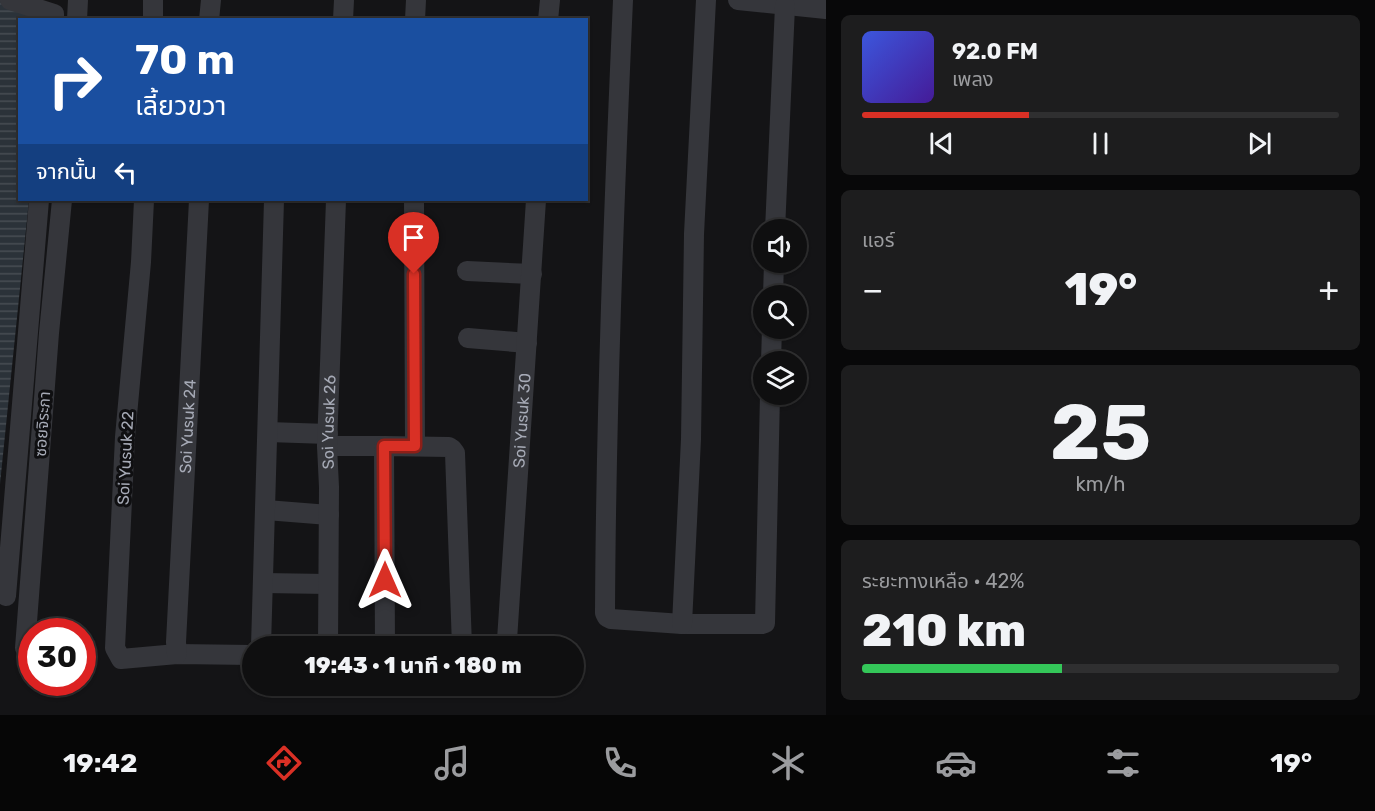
<!DOCTYPE html>
<html lang="th">
<head>
<meta charset="utf-8">
<style>
	:root { --surface:#0f0f10; --page:#1d1d1e; --text:#f1f3f6; --muted:#9b9c9f; --line:#2f2f30; --accent:#d93025 }
	body { margin:0; font-family:Rubik,"Noto Sans Thai",sans-serif; background:var(--page); color:var(--text); height:100vh; display:flex; flex-direction:column; font-size:22px; white-space:nowrap }
	* { box-sizing:border-box; margin:0 }
	p { font-size:20px; color:var(--muted) }
	.icon { flex:none; width:33px; height:33px; fill:none; stroke:currentColor; stroke-width:2; stroke-linecap:round; stroke-linejoin:round }
	.map { position:relative; flex:1; overflow:hidden }
	.details { display:flex; flex-direction:column; gap:15px; padding:15px; background:#080809; width:549px }
	.details>* { flex:none }
	.hud { position:absolute; left:18px; top:18px; width:570px; height:183px; border-radius:0px; box-shadow:0 2px 4px #0004,0 0 0 2px var(--line); background:#1a4fa0; color:#fff; overflow:hidden }
	.tools { position:absolute; left:753px; top:219px; display:grid; gap:12px }
	.tools a { display:grid; place-items:center; width:54px; height:54px; border-radius:50%; background:var(--surface); box-shadow:0 2px 4px #0004,0 0 0 2px var(--line); font-size:30px }
	.speed { position:absolute; left:18px; top:618px; display:flex; gap:12px; font-size:30px; font-weight:700; text-align:center }
	.speed>* { display:grid; place-content:center; width:78px; height:78px; border-radius:50%; background:var(--surface); box-shadow:0 2px 4px #0004,0 0 0 2px var(--line); line-height:1 }
	.speed .limit { border:9px solid #d22; background:#fff; color:#111 }
	.pin { position:absolute; display:grid; place-items:center; width:51px; height:51px; color:#fff; margin:-62px -26px; border-radius:50% 50% 50% 0; rotate:-45deg; box-shadow:0 0 6px #0007 }
	.pin .icon { rotate:45deg }
	.me { position:absolute; width:66px; margin:-33px; rotate:0deg; stroke-linejoin:round; filter:drop-shadow(0 0 4px #0008) }
	.turn { display:flex; align-items:center; gap:21px; height:126px; padding:0 18px; font-size:27px }
	.turn .icon { width:78px; height:78px; stroke-width:2.5 }
	.turn b { display:block; font-size:42px; line-height:51px }
	.then { display:flex; align-items:center; height:57px; padding:0 18px; background:#0003; gap:12px; font-size:22px }
	.big { font-size:45px; font-weight:800; line-height:1.1 }
	.details .card { flex:1; display:flex; flex-direction:column; justify-content:center; gap:9px; min-width:0; padding:0 21px; border-radius:9px; background:var(--page) }
	.details .dial { align-items:center; gap:0 }
	.dial b { font-size:78px; line-height:1 }
	.song { display:flex; align-items:center; gap:18px }
	.cover { width:72px; height:72px; border-radius:9px; background:linear-gradient(135deg,hsl(230 70% 55%),hsl(260 70% 35%)) }
	.played { height:6px; border-radius:3px; background:linear-gradient(90deg,var(--accent) 35%,var(--line) 35%) }
	.keys { display:flex; justify-content:space-around; direction:ltr }
	.heat { display:flex; justify-content:space-between; align-items:center; font-size:33px; direction:ltr }
	.charge { height:9px; border-radius:4px; background:linear-gradient(90deg,#34c759 42%,var(--line) 0) }
	.trip { position:absolute; left:242px; top:636px; width:342px; height:60px; border-radius:30px; background:var(--surface); box-shadow:0 2px 4px #0004,0 0 0 2px var(--line); font-weight:800; line-height:60px; text-align:center }
	.tabs { display:flex; height:96px; justify-content:space-around; align-items:center; background:#060606; color:var(--muted) }
	.tabs .icon { width:42px; height:42px }
	.tabs .on { color:var(--accent) }
	.tabs b { font-size:27px; color:var(--text) }
	main { display:flex; flex:1; min-height:0 }
	.map>svg:first-child { display:block }
	.water { fill:url(#water-rules) }
	.lines { fill:none; stroke-linecap:round; stroke-linejoin:round }
	.minor { stroke:#35363b; stroke-width:20 }
	.route-casing { stroke:#8d1f18; stroke-width:15 }
	.route { stroke:#d93025; stroke-width:10 }
	.labels { text-anchor:middle; stroke-width:6; stroke-linejoin:round; paint-order:stroke }
	.street-label { font-size:16px; fill:#a6aab6; stroke:#0f0f11 }
</style>
</head>
<body>
<main>
<div class="map">
<svg width="826" height="715" viewBox="0 0 826 715">
	<defs>
		<pattern id="water-rules" width="6" height="5" patternUnits="userSpaceOnUse" patternTransform="scale(1.5)"><rect width="6" height="5" fill="#2b3239"/><path d="M0 2.5h6" fill="none" stroke="#474d53"/></pattern>
	</defs>
	<rect width="100%" height="100%" fill="#141416"/>
	<polygon class="water" points="0,0 47,19 20,20 20,200 29,200 0,484"/>
	<g class="lines">
		<g class="minor">
			<polyline points="10,0 54,14 54,20"/>
			<path d="M623 0C614 204 606 409 605 613L607 617 611 619 682 624H762L765 623 770 394"/>
			<polyline points="738,0 826,9"/>
			<polyline points="77,20 78,0"/>
			<polyline points="153,20 153,0"/>
			<polyline points="209,20 211,0"/>
			<polyline points="343,20 344,0"/>
			<polyline points="415,20 416,0"/>
			<polyline points="548,20 550,0"/>
			<polyline points="144,200 141,262 125,437 115,648 121,659 177,654 252,655"/>
			<polyline points="414,200 415,446"/>
			<polyline points="775,230 785,6"/>
			<polyline points="467,271 532,274"/>
			<polyline points="773,296 774,262"/>
			<polyline points="468,338 527,343"/>
			<polyline points="771,362 772,328"/>
			<polyline points="268,432 328,434"/>
			<polyline points="327,446 384,446"/>
			<polyline points="266,510 329,515"/>
			<polyline points="263,583 328,584"/>
			<polyline points="6,596 39,200"/>
			<polyline points="682,624 691,439 694,234 706,0"/>
			<path id="s1" d="M507 640 536 200"/>
			<polyline points="261,646 274,200"/>
			<path id="s2" d="M328 646 329 487 327 446 336 200"/>
			<polyline points="385,646 384,446 449,447 452,449 455,453 462,646"/>
			<polyline points="25,648 49,333 62,200"/>
			<path id="s3" d="M177 654 176 642 199 200"/>
		</g>
	</g>
	<g class="lines">
		<g class="route-casing">
			<polyline id="route" points="385,580 384,446 415,446 414,274"/>
		</g>
		<use href="#route" class="route"/>
	</g>
	<g class="labels">
		<g class="street-label">
			<text dy="6" stroke="none"><textPath href="#s1" startOffset="220">Soi Yusuk 30</textPath></text>
			<text dy="6" stroke="none"><textPath href="#s2" startOffset="224">Soi Yusuk 26</textPath></text>
			<text transform="translate(42 424) rotate(-86)" y="6">ซอยจิระภา</text>
			<text dy="6" stroke="none"><textPath href="#s3" startOffset="228">Soi Yusuk 24</textPath></text>
			<text transform="translate(125 458) rotate(-87)" y="6">Soi Yusuk 22</text>
		</g>
	</g>
</svg>
<div class="tools">
<a><svg class="icon" aria-label="sound" viewBox="0 0 24 24"><path d="M4 9h4l5-4v14l-5-4H4zM17 9q2 3 0 6"/></svg></a>
<a><svg class="icon" aria-label="search" viewBox="0 0 24 24"><circle cx="10" cy="10" r="6"/><path d="M15 15l6 6"/></svg></a>
<a><svg class="icon" aria-label="layers" viewBox="0 0 24 24"><path d="M12 4l9 5-9 5-9-5zM3 14l9 5 9-5"/></svg></a>
</div>
<div class="speed"><div class="limit">30</div></div>
<div class="pin" style="left:414px;top:274px;background:#d93025"><svg class="icon" aria-label="arrive" viewBox="0 0 24 24"><path d="M6 21V4h12l-3 4 3 4H6"/></svg></div>
<svg class="me" style="left:385px;top:580px" viewBox="-20 -20 40 40"><path d="M0-17L14 15 0 8-14 15z" fill="#d93025" stroke="#fff" stroke-width="4"/></svg>
<div class="trip">19:43 · 1 นาที · 180 m</div>
<div class="hud">
<div class="turn"><svg class="icon" aria-label="right" viewBox="0 0 24 24"><path d="M7 20v-9h11M14 6l5 5-5 5"/></svg><div><b>70 m</b>เลี้ยวขวา</div></div>
<div class="then">จากนั้น<svg class="icon" aria-label="left" viewBox="0 0 24 24"><path d="M17 20v-9H6M10 6l-5 5 5 5"/></svg></div>
</div>
</div>
<section class="details">
<div class="card">
<div class="song"><i class="cover"></i><div><b>92.0 FM</b><p>เพลง</p></div></div>
<div class="played"></div>
<div class="keys"><svg class="icon" aria-label="previous" viewBox="0 0 24 24"><path d="M18 5L8 12l10 7zM5 5v14"/></svg><svg class="icon" aria-label="pause" viewBox="0 0 24 24"><path d="M8 5v14M16 5v14"/></svg><svg class="icon" aria-label="next" viewBox="0 0 24 24"><path d="M6 5l10 7-10 7zM19 5v14"/></svg></div>
</div>
<div class="card"><p>แอร์</p>
<div class="heat"><a>−</a><b class="big">19°</b><a>+</a></div>
</div>
<div class="card dial"><b>25</b><p>km/h</p></div>
<div class="card"><p>ระยะทางเหลือ · 42%</p><b class="big">210 km</b><div class="charge"></div></div>
</section>
</main>
<nav class="tabs">
<b>19:42</b>
<svg class="icon on" aria-label="directions" viewBox="0 0 24 24"><path d="M12 3l9 9-9 9-9-9zM9 14v-3h6M13 9l2 2-2 2"/></svg>
<svg class="icon" aria-label="music" viewBox="0 0 24 24"><path d="M9 18V5l10-2v13"/><circle cx="6" cy="18" r="3"/><circle cx="16" cy="16" r="3"/></svg>
<svg class="icon" aria-label="phone" viewBox="0 0 24 24"><path d="M5 4h4l2 5-3 2q2 4 5 5l2-3 5 2v4C11 20 4 13 5 4z"/></svg>
<svg class="icon" aria-label="climate" viewBox="0 0 24 24"><path d="M12 3v18M4 7l16 10M4 17L20 7"/></svg>
<svg class="icon" aria-label="car" viewBox="0 0 24 24"><path d="M5 17H2v-5l4-1 3-4h7l3 4 3 1v5h-3M9 17h6M6 11h13"/><circle cx="7" cy="17" r="2"/><circle cx="17" cy="17" r="2"/></svg>
<svg class="icon" aria-label="filters" viewBox="0 0 24 24"><path d="M4 7h16M4 17h16"/><circle cx="9" cy="7" r="2"/><circle cx="15" cy="17" r="2"/></svg>
<b>19°</b>
</nav>
</body>
</html>
